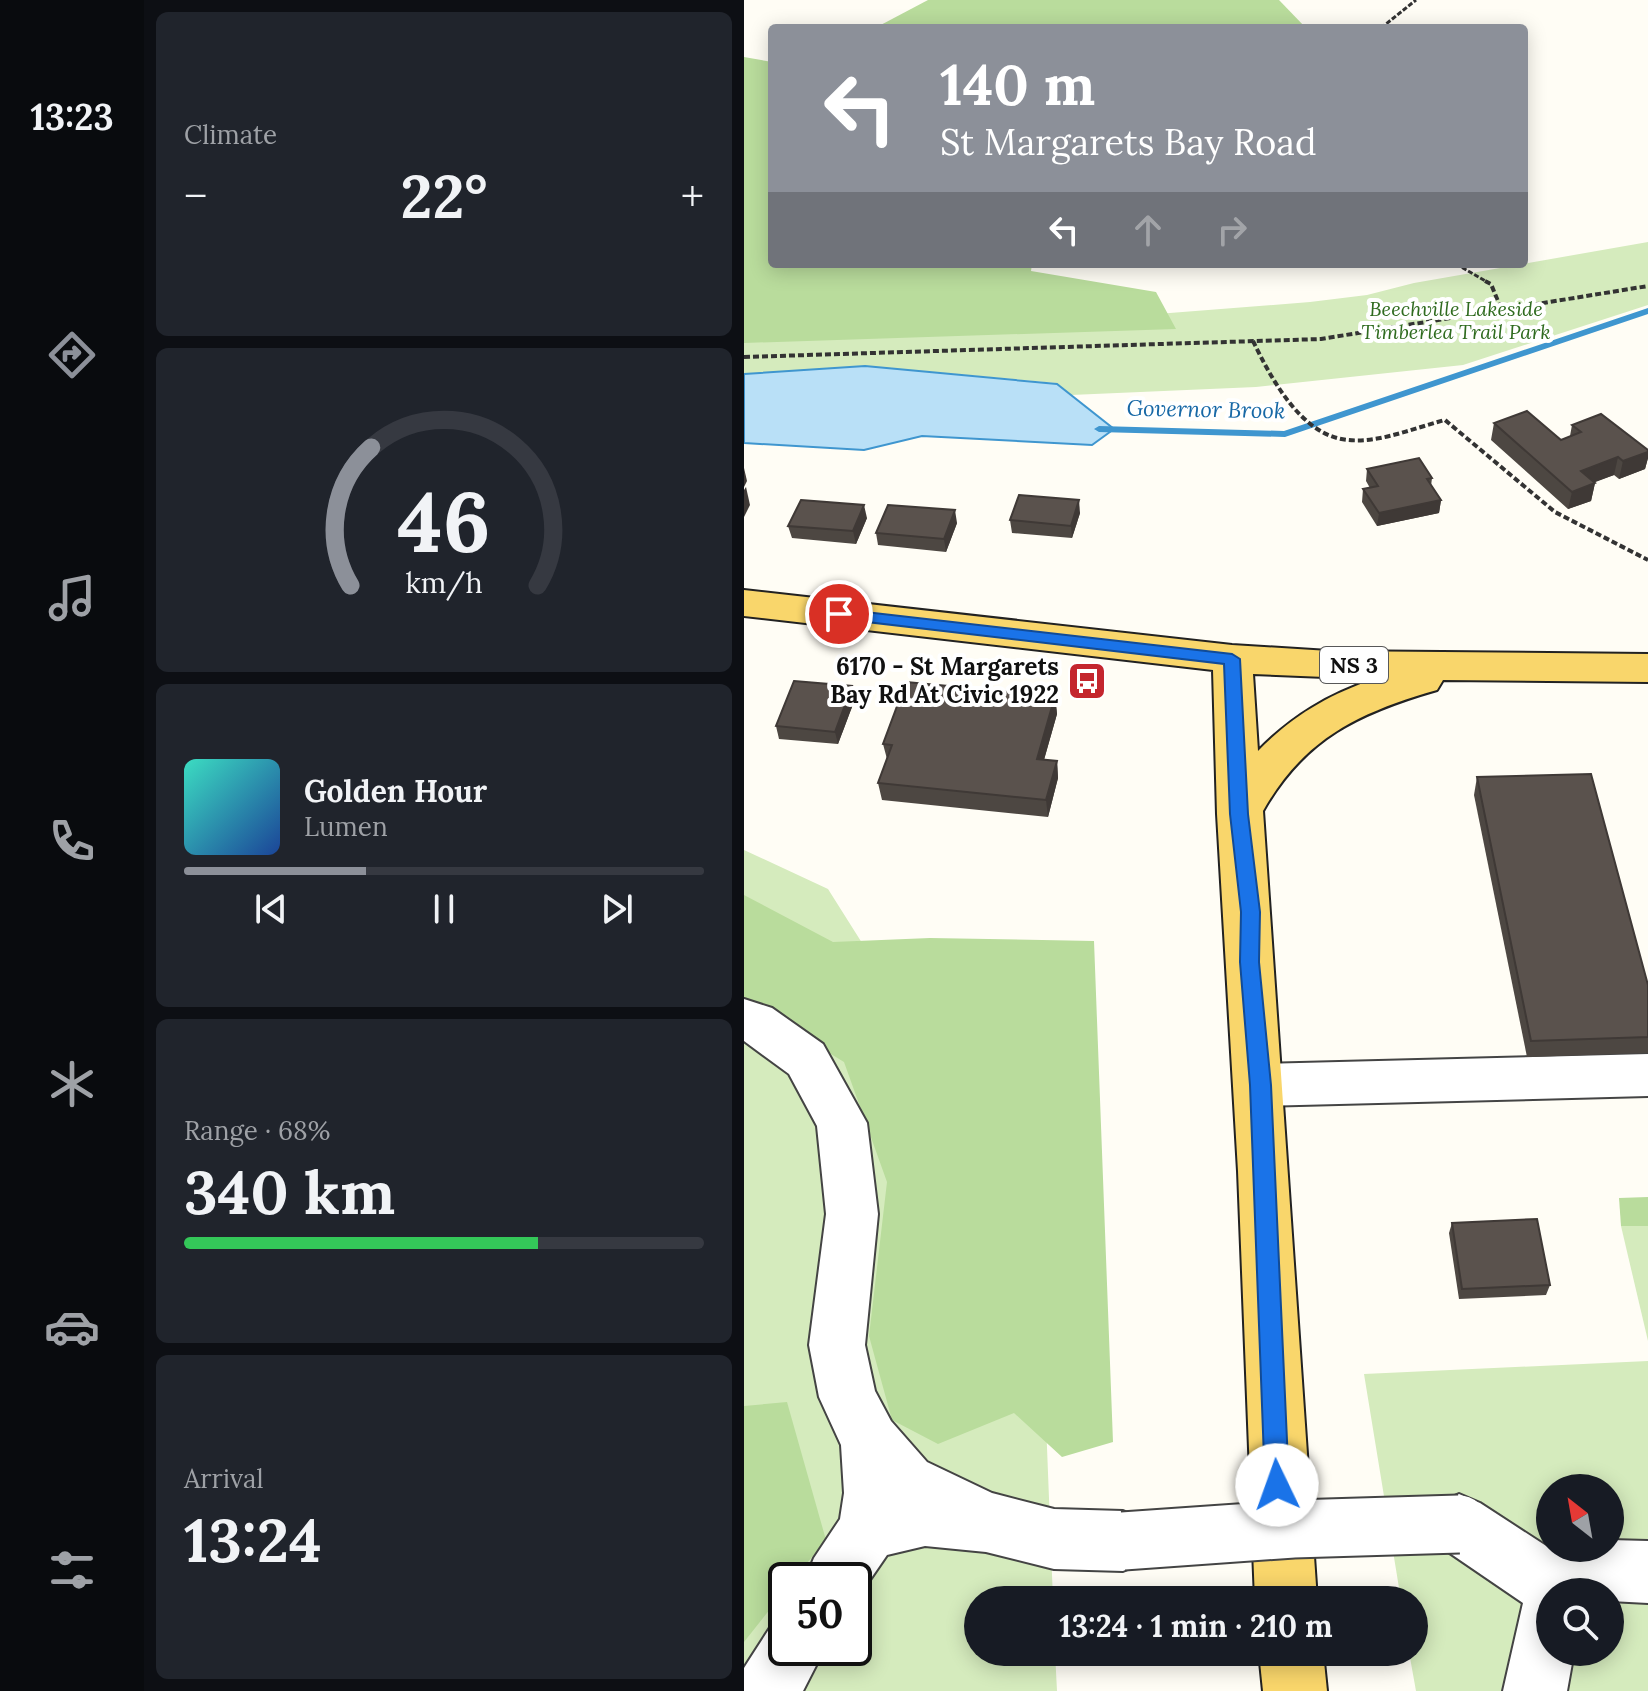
<!DOCTYPE html>
<html lang="en">
<head>
<meta charset="utf-8">
<style>
	:root { --surface:#171b24; --page:#20242c; --text:#f1f3f6; --muted:#9ea1a6; --line:#363941; --accent:#8c9099 }
	body { margin:0; font-family:Lora,serif; background:var(--page); color:var(--text); height:100vh; display:flex; flex-direction:column; font-size:30px; white-space:nowrap }
	* { box-sizing:border-box; margin:0 }
	p { font-size:26px; color:var(--muted) }
	.icon { flex:none; width:44px; height:44px; fill:none; stroke:currentColor; stroke-width:2; stroke-linecap:round; stroke-linejoin:round }
	.map { position:relative; flex:1; overflow:hidden }
	.side { display:flex; flex-direction:column; gap:12px; padding:12px; background:#0d0f14; width:600px }
	.side>* { flex:none }
	.hud { position:absolute; left:24px; top:24px; width:760px; height:244px; border-radius:8px; box-shadow:0 4px 20px #0003; background:#8c9099; color:#fff; overflow:hidden }
	.needle { width:52px; rotate:329deg }
	.fabs { position:absolute; left:792px; top:1474px; display:grid; gap:16px }
	.fabs a { display:grid; place-items:center; width:88px; height:88px; border-radius:50%; background:var(--surface); box-shadow:0 4px 20px #0003; font-size:40px }
	.speed { position:absolute; left:24px; top:1562px; display:flex; gap:16px; font-size:40px; font-weight:700; text-align:center }
	.speed>* { display:grid; place-content:center; width:104px; height:104px; border-radius:50%; background:var(--surface); box-shadow:0 4px 20px #0003; line-height:1 }
	.speed .limit { border:4px solid #111; border-radius:12px; background:#fff; color:#111 }
	.pin { position:absolute; display:grid; place-items:center; width:68px; height:68px; color:#fff; margin:-34px; border:4px solid #fff; border-radius:50%; box-shadow:0 2px 8px #0007 }
	.me { position:absolute; width:88px; margin:-44px; rotate:357deg; stroke-linejoin:round; filter:drop-shadow(0 0 6px #0008) }
	.turn { display:flex; align-items:center; gap:28px; height:168px; padding:0 40px; font-size:36px }
	.turn .icon { width:104px; height:104px; stroke-width:2.5 }
	.turn b { display:block; font-size:56px; line-height:68px }
	.lanes { display:flex; align-items:center; height:76px; padding:0 40px; background:#0003; justify-content:center; gap:40px; direction:ltr }
	.lanes .off { opacity:.35 }
	.big { font-size:60px; font-weight:700; line-height:1.1 }
	.side .widget { flex:1; display:flex; flex-direction:column; justify-content:center; gap:12px; min-width:0; padding:0 28px; border-radius:12px; background:var(--page) }
	.side .dial { align-items:center; gap:0 }
	.dial svg { height:208px; overflow:visible; fill:none; stroke:var(--line); stroke-width:7; stroke-linecap:round; text-anchor:middle }
	.dial text { fill:var(--text); stroke:none }
	.song { display:flex; align-items:center; gap:24px }
	.cover { width:96px; height:96px; border-radius:12px; background:linear-gradient(135deg,hsl(170 70% 55%),hsl(220 70% 35%)) }
	.played { height:8px; border-radius:4px; background:linear-gradient(90deg,var(--accent) 35%,var(--line) 35%) }
	.keys { display:flex; justify-content:space-around; direction:ltr }
	.heat { display:flex; justify-content:space-between; align-items:center; font-size:44px; direction:ltr }
	.charge { height:12px; border-radius:6px; background:linear-gradient(90deg,#34c759 68%,var(--line) 0) }
	.trip { position:absolute; left:220px; top:1586px; width:464px; height:80px; border-radius:40px; background:var(--surface); box-shadow:0 4px 20px #0003; font-weight:700; line-height:80px; text-align:center }
	main { display:flex; flex:1; min-height:0 }
	.dock { display:flex; flex-direction:column; width:144px; justify-content:space-around; align-items:center; background:#090b0e; color:var(--muted) }
	.dock .icon { width:56px; height:56px }
	.dock .on { color:var(--accent) }
	.dock b { font-size:36px; color:var(--text) }
	.map>svg:first-child { display:block }
	.green { fill:#d5ebbd; fill-rule:evenodd }
	.forest { fill:#b9dc9c }
	.water { fill:#b9e0f7; stroke:#3f96cf; stroke-width:2 }
	.lines { fill:none; stroke-linecap:round; stroke-linejoin:round }
	.stream { fill:#3f96cf; fill-rule:evenodd }
	.minor-casing { stroke:#444; stroke-width:4 }
	.major-casing { stroke:#222; stroke-width:4 }
	.path-far1 { stroke:#333; stroke-width:3; stroke-dasharray:5 2; stroke-linecap:butt }
	.path { stroke:#333; stroke-width:4; stroke-dasharray:6 3; stroke-linecap:butt }
	.minor { fill:#fff; fill-rule:evenodd }
	.major { fill:#f9d66b; fill-rule:evenodd }
	.minor-bridge-casing { stroke:#444; stroke-width:61; stroke-linecap:butt }
	.minor-bridge { stroke:#fff; stroke-width:57 }
	.wall { fill:#4d4742 }
	.shaded-wall { fill:#3f3936 }
	.building { fill:#5a524d; stroke:#3f3936; stroke-width:2 }
	.route { fill:#1a73e8; stroke:#114b97; stroke-width:2 }
	.labels { text-anchor:middle; stroke-width:8; stroke-linejoin:round; paint-order:stroke }
	.far-park-label { font-size:20px; font-style:italic; fill:#2f6b1f; stroke:#fff }
	.far-water-label { font-size:22px; font-style:italic; fill:#1768a6; stroke:#fff }
	.shield { fill:#fff; stroke:#585858; stroke-width:2 }
	.shield-label { font-size:22px; font-weight:bold; fill:#111 }
	.poi-label { font-size:24px; font-weight:bold; fill:#111; stroke:#fff; text-anchor:end }
</style>
</head>
<body>
<main>
<nav class="dock">
<b>13:23</b>
<svg class="icon on" aria-label="directions" viewBox="0 0 24 24"><path d="M12 3l9 9-9 9-9-9zM9 14v-3h6M13 9l2 2-2 2"/></svg>
<svg class="icon" aria-label="music" viewBox="0 0 24 24"><path d="M9 18V5l10-2v13"/><circle cx="6" cy="18" r="3"/><circle cx="16" cy="16" r="3"/></svg>
<svg class="icon" aria-label="phone" viewBox="0 0 24 24"><path d="M5 4h4l2 5-3 2q2 4 5 5l2-3 5 2v4C11 20 4 13 5 4z"/></svg>
<svg class="icon" aria-label="climate" viewBox="0 0 24 24"><path d="M12 3v18M4 7l16 10M4 17L20 7"/></svg>
<svg class="icon" aria-label="car" viewBox="0 0 24 24"><path d="M5 17H2v-5l4-1 3-4h7l3 4 3 1v5h-3M9 17h6M6 11h13"/><circle cx="7" cy="17" r="2"/><circle cx="17" cy="17" r="2"/></svg>
<svg class="icon" aria-label="filters" viewBox="0 0 24 24"><path d="M4 7h16M4 17h16"/><circle cx="9" cy="7" r="2"/><circle cx="15" cy="17" r="2"/></svg>
</nav>
<section class="side">
<div class="widget"><p>Climate</p>
<div class="heat"><a>−</a><b class="big">22°</b><a>+</a></div>
</div>
<div class="widget dial"><svg viewBox="0 0 100 80">
<path d="M14 69A42 42 0 1 1 86 69"/>
<path d="M14 69A42 42 0 0 1 22 16" stroke="#8c9099"/>
<text x="50" y="56" font-size="32" font-weight="700">46</text>
<text x="50" y="72" font-size="11">km/h</text>
</svg></div>
<div class="widget">
<div class="song"><i class="cover"></i><div><b>Golden Hour</b><p>Lumen</p></div></div>
<div class="played"></div>
<div class="keys"><svg class="icon" aria-label="previous" viewBox="0 0 24 24"><path d="M18 5L8 12l10 7zM5 5v14"/></svg><svg class="icon" aria-label="pause" viewBox="0 0 24 24"><path d="M8 5v14M16 5v14"/></svg><svg class="icon" aria-label="next" viewBox="0 0 24 24"><path d="M6 5l10 7-10 7zM19 5v14"/></svg></div>
</div>
<div class="widget"><p>Range · 68%</p><b class="big">340 km</b><div class="charge"></div></div>
<div class="widget"><p>Arrival</p><b class="big">13:24</b></div>
</section>
<div class="map">
<svg width="904" height="1691" viewBox="0 0 904 1691">
	<rect width="100%" height="100%" fill="#fffdf5"/>
	<g class="green">
		<polygon points="904,242 904,305 719,365 512,387 327,395 312,383 121,366 0,374 0,324 413,314 566,302 623,295 670,283"/>
		<path d="M0 850 84 889 236 1130 302 1422 309 1600H234V1652H311L313 1691H0ZM42 1580H110V1648H42Z"/>
		<polygon points="877,1226 904,1226 904,1341"/>
		<path d="M904 1361V1691H672L665 1652H670V1600H657L620 1374ZM806 1488H866V1548H806ZM806 1592H866V1652H806Z"/>
	</g>
	<g class="forest">
		<polygon points="184,0 535,0 562,28 131,28"/>
		<polygon points="0,57 28,62 28,264 288,264 287,271 412,292 432,329 0,343"/>
		<polygon points="0,895 89,942 186,938 350,941 369,1442 318,1457 270,1413 194,1444 148,1420 125,1336 143,1182 100,1062 0,1001"/>
		<polygon points="904,1197 904,1226 877,1226 875,1198"/>
		<polygon points="43,1402 82,1540 49,1580 42,1580 42,1589 0,1642 0,1406"/>
	</g>
	<polygon class="water" points="121,366 313,384 370,429 348,445 178,436 120,450 0,443 0,374"/>
	<g class="lines">
		<polygon class="stream" points="904,308 904,314 541,437 355,432 350,429 355,426 540,431"/>
		<g class="minor-casing">
			<g id="minor">
				<polygon points="0,999 28,1008 79,1044 123,1123 134,1214 121,1345 131,1391 147,1421 183,1462 248,1493 310,1509 379,1511 400,1520 409,1541 400,1562 379,1571 310,1569 242,1552 181,1546 143,1555 110,1603 110,1580 61,1580 70,1558 96,1519 100,1493 97,1445 75,1397 65,1345 82,1214 73,1126 45,1074 0,1041"/>
				<polygon points="904,1054 904,1096 516,1106 498,1100 491,1085 498,1070 516,1064"/>
				<polygon points="715,1494 736,1503 816,1555 837,1548 866,1548 866,1540 904,1541 904,1603 866,1601 866,1592 806,1592 806,1652 830,1652 823,1691 759,1691 779,1603 694,1545 685,1524 694,1503"/>
				<polygon points="42,1619 42,1648 81,1648 59,1691 0,1691 0,1668 27,1626"/>
			</g>
		</g>
		<g class="major-casing">
			<g id="major">
				<path d="M0 590 488 645 585 651 904 654V682L699 680 693 690C616 712 560 738 519 811L573 1600H511L494 1171 473 814 469 670 0 616ZM509 674 630 679C584 695 548 716 514 751Z"/>
				<polygon points="515,1652 579,1652 583,1691 519,1691"/>
			</g>
		</g>
		<g class="path-far1">
			<polyline points="637,28 672,0"/>
			<polyline points="712,264 745,283"/>
		</g>
		<g class="path">
			<polyline points="741,281 747,284 758,311"/>
			<path d="M509 341C527 378 557 436 604 440 636 443 670 428 701 420L811 512 904 560"/>
			<polyline points="0,357 577,339 904,286"/>
		</g>
		<use href="#minor" class="minor"/>
		<use href="#major" class="major"/>
		<g class="minor-bridge-casing">
			<polyline id="minor-bridge" points="379,1541 549,1529 715,1524"/>
		</g>
		<use href="#minor-bridge" class="minor-bridge"/>
	</g>
	<g class="wall">
		<polygon points="750,423 817,440 826,436 828,425 904,450 904,458 901,469 875,479 870,475 850,482 851,483 847,501 824,509 747,440"/>
		<polygon points="623,469 688,478 687,486 697,500 695,513 633,526 618,502 619,489 626,488 622,481"/>
		<polygon points="336,513 328,538 268,533 266,520"/>
		<polygon points="123,518 112,544 48,538 44,526"/>
		<polygon points="213,523 202,552 134,545 132,533"/>
		<polygon points="108,686 111,699 94,744 35,739 32,726"/>
		<polygon points="311,696 313,714 300,760 313,761 314,778 304,817 138,800 134,783 143,759 139,744"/>
		<polygon points="733,777 904,985 904,1053 783,1057 730,795"/>
		<polygon points="708,1223 806,1285 802,1295 715,1299 705,1233"/>
	</g>
	<g class="shaded-wall">
		<polygon points="904,452 904,458 901,469 875,479 879,461"/>
		<polygon points="874,457 870,475 833,489 837,471"/>
		<polygon points="0,468 3,481 0,487"/>
		<polygon points="851,483 847,501 824,509 828,492"/>
		<polygon points="2,487 6,505 0,517 0,490"/>
		<polygon points="335,500 336,513 328,538 327,526"/>
		<polygon points="697,500 695,513 633,526 635,513"/>
		<polygon points="120,505 123,518 112,544 109,531"/>
		<polygon points="211,510 213,523 202,552 200,539"/>
		<polygon points="108,686 111,699 94,744 91,732"/>
		<polygon points="311,696 313,714 295,777 293,759"/>
		<polygon points="313,761 314,778 304,817 302,800"/>
	</g>
	<g class="building">
		<polygon points="783,411 817,440 837,432 828,425 857,414 904,450 904,452 879,461 874,457 837,471 851,483 828,492 750,423"/>
		<polygon points="675,458 688,478 683,479 697,500 635,513 619,489 634,486 623,469"/>
		<polygon points="275,495 335,500 327,526 266,520"/>
		<polygon points="57,500 120,505 109,531 44,526"/>
		<polygon points="144,505 211,510 200,539 132,533"/>
		<polygon points="50,681 108,686 91,732 32,726"/>
		<polygon points="162,682 311,696 293,759 313,761 302,800 134,783 148,745 139,744"/>
		<polygon points="847,774 904,985 904,1037 787,1041 733,777"/>
		<polygon points="793,1219 806,1285 718,1289 708,1223"/>
	</g>
	<polygon class="route" points="95,609 488,654 496,659 504,814 516,912 515,962 527,1085 545,1485 542,1494 533,1497 525,1494 521,1485 506,1085 496,962 497,912 486,814 480,664 89,618 89,611"/>
	<defs>
		<g id="bus-square" transform="scale(2)"><rect x="-9" y="-9" width="18" height="18" rx="4" fill="#c4262e" stroke="#fff"/><path d="M-5-6H5V4H4V6H2V4H-2V6H-4V4H-5ZM-3.5-4V0h7V-4ZM-3.5 1.2v1.5H-2V1.2ZM2 1.2v1.5H3.5V1.2Z" fill="#fff"/></g>
	</defs>
	<g fill-rule="evenodd">
		<use href="#bus-square" x="343" y="681"/>
	</g>
	<g class="labels">
		<g class="far-park-label">
			<text x="712" y="316">Beechville Lakeside<tspan x="712" dy="23">Timberlea Trail Park</tspan></text>
		</g>
		<g class="far-water-label">
			<text transform="translate(462 409) rotate(1)" y="8">Governor Brook</text>
		</g>
		<rect class="shield" x="576" y="647" width="68" height="36" rx="6"/>
		<g class="shield-label">
			<text x="610" y="673">NS 3</text>
		</g>
		<g class="poi-label">
			<text x="315" y="675">6170 - St Margarets<tspan x="315" dy="28">Bay Rd At Civic 1922</tspan></text>
		</g>
	</g>
</svg>
<div class="fabs">
<a><svg class="needle" viewBox="-14 -14 28 28"><path d="M0-13l5 13h-10z" fill="#e53935"/><path d="M0 13l5-13h-10z" fill="#9ea1a6"/></svg></a>
<a><svg class="icon" aria-label="search" viewBox="0 0 24 24"><circle cx="10" cy="10" r="6"/><path d="M15 15l6 6"/></svg></a>
</div>
<div class="speed"><div class="limit">50</div></div>
<div class="pin" style="left:95px;top:614px;background:#d93025"><svg class="icon" aria-label="arrive" viewBox="0 0 24 24"><path d="M6 21V4h12l-3 4 3 4H6"/></svg></div>
<svg class="me" style="left:533px;top:1485px" viewBox="-20 -20 40 40"><circle r="19" fill="#fff"/><path d="M0-13L10 11 0 6-10 11z" fill="#1a73e8"/></svg>
<div class="trip">13:24 · 1 min · 210 m</div>
<div class="hud">
<div class="turn"><svg class="icon" aria-label="left" viewBox="0 0 24 24"><path d="M17 20v-9H6M10 6l-5 5 5 5"/></svg><div><b>140 m</b>St Margarets Bay Road</div></div>
<div class="lanes"><svg class="icon" aria-label="left" viewBox="0 0 24 24"><path d="M17 20v-9H6M10 6l-5 5 5 5"/></svg><svg class="icon off" aria-label="ahead" viewBox="0 0 24 24"><path d="M12 20V5M6 11l6-6 6 6"/></svg><svg class="icon off" aria-label="right" viewBox="0 0 24 24"><path d="M7 20v-9h11M14 6l5 5-5 5"/></svg></div>
</div>
</div>
</main>
</body>
</html>
